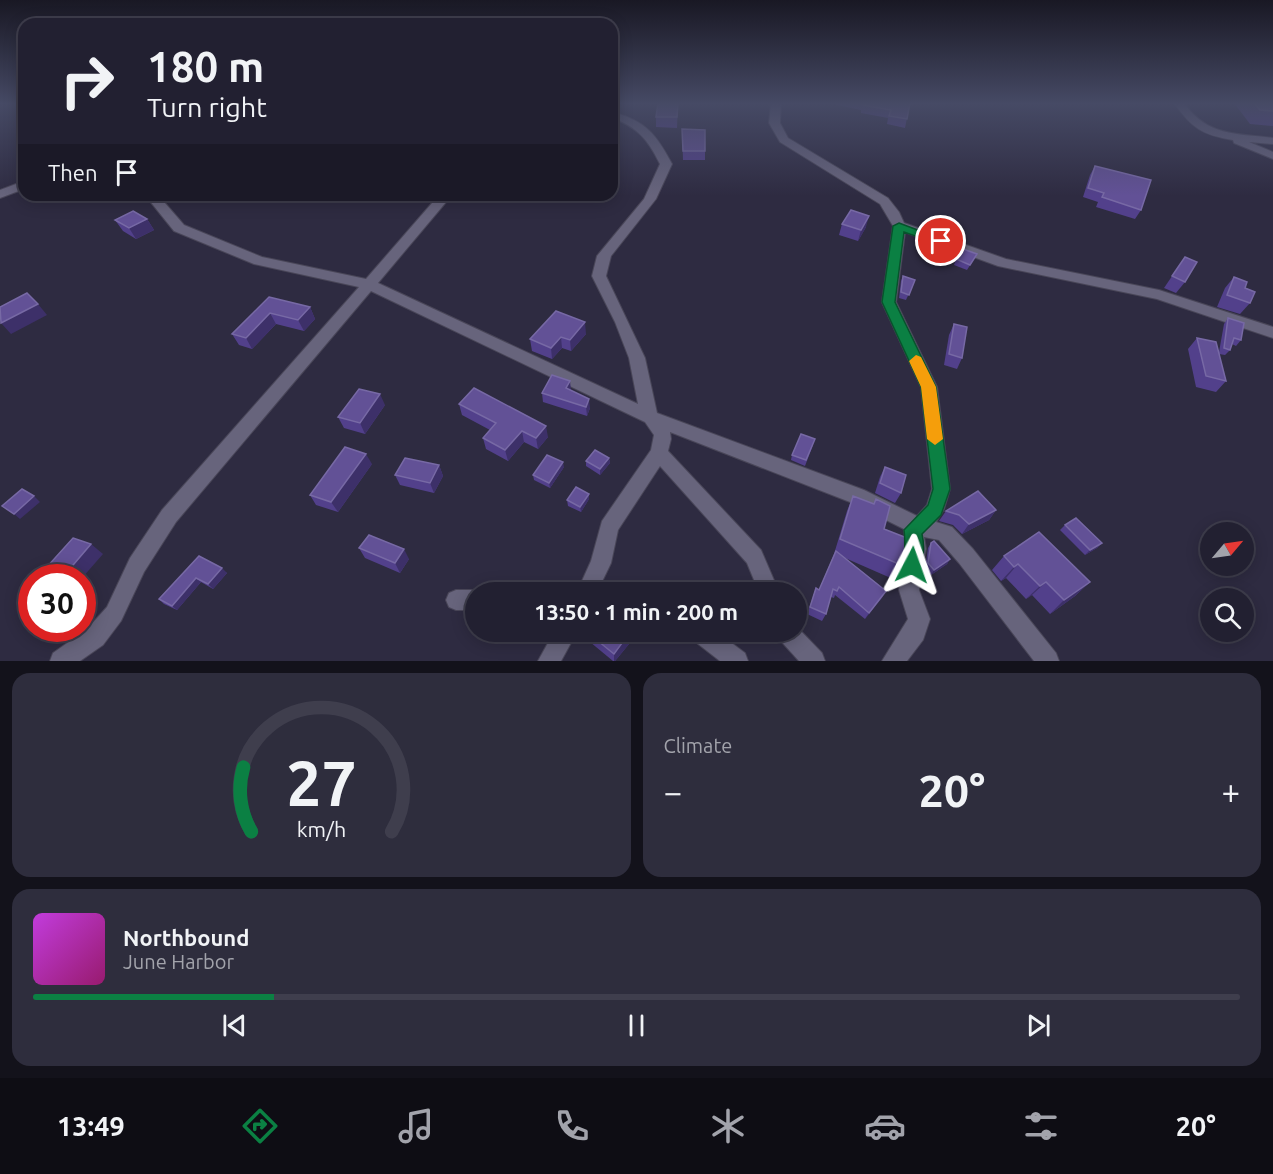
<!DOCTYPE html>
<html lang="en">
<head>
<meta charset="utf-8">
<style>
	:root { --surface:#222031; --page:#2e2d3d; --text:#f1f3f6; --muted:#a2a3ab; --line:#3f3e4d; --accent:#0b8043 }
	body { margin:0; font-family:Ubuntu,sans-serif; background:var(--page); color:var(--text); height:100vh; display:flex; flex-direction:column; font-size:22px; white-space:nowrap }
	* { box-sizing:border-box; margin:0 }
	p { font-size:20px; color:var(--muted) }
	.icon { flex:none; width:33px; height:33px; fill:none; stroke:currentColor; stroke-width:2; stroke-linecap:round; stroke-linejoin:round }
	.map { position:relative; height:661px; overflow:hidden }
	.panel { display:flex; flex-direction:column; gap:12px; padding:12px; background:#13121b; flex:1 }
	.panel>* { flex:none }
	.hud { position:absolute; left:18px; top:18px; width:600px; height:183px; border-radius:18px; box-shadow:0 3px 15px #0003,0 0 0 2px var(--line); background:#222031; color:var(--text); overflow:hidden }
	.needle { width:39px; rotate:61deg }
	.tools { position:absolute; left:1200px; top:522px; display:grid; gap:12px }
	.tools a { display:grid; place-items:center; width:54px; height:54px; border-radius:50%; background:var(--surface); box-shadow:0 3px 15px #0003,0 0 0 2px var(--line); font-size:30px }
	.speed { position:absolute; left:18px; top:564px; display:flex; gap:12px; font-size:30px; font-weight:700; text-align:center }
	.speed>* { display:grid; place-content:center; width:78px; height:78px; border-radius:50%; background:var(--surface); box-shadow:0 3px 15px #0003,0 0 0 2px var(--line); line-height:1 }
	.speed .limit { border:9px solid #d22; background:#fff; color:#111 }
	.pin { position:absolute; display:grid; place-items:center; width:51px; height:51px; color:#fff; margin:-26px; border:3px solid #fff; border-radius:50%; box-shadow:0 2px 6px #0007 }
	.me { position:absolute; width:66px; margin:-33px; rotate:4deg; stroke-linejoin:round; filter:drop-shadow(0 0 4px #0008) }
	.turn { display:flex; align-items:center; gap:21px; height:126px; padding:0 30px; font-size:27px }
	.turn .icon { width:78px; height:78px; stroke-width:2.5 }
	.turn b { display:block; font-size:42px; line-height:51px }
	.then { display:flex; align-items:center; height:57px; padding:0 30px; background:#0003; gap:12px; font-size:22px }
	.big { font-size:45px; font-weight:700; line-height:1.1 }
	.panel .tile { flex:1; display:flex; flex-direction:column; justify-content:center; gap:9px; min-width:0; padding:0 21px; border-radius:18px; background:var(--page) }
	.panel .dial { align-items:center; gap:0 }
	.dial svg { height:156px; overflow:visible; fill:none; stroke:var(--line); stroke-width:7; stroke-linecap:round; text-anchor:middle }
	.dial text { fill:var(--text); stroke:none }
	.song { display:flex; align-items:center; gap:18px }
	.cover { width:72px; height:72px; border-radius:9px; background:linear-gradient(135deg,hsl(290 70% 55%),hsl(320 70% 35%)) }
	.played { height:6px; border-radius:3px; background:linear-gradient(90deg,var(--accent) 20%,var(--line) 20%) }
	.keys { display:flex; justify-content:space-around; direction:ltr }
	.heat { display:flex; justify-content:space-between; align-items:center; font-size:33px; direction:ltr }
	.panel .tiles { flex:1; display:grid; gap:12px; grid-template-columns:1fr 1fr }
	.tile:last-child { grid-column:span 2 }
	.trip { position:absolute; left:465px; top:582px; width:342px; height:60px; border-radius:30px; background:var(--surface); box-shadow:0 3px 15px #0003,0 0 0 2px var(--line); font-weight:700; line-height:60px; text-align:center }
	.tabs { display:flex; height:96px; justify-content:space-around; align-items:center; background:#0e0d14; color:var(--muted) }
	.tabs .icon { width:42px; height:42px }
	.tabs .selected { color:var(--accent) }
	.tabs b { font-size:27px; color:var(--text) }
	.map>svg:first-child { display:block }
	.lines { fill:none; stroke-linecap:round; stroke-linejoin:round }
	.minor-casing { stroke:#494658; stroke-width:2 }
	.minor { fill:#67647c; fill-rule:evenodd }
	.wall { fill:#52408b }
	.shaded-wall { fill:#3d3069 }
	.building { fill:#625196; stroke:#7769a5; stroke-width:1.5 }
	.route { fill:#0b8043; stroke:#07532c; stroke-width:1.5 }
	.slow { fill:#f59e0b }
</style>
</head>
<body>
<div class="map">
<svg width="1273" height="661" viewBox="0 0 1273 661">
	<rect width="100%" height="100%" fill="#2e2b41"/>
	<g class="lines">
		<g class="minor-casing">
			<g id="minor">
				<path d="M771 103H781L780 123 788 138 888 198 899 212 904 223 1006 259 1159 290 1273 327V338L1157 299 998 266 905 232 896 302 937 387 950 489 944 509 936 522 952 527 973 549 1056 653 1059 661H1034L959 563 939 540 924 537 926 549 919 590 930 619 923 640 907 661H882L908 619 899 590 906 549 904 529 850 502 670 432 671 439 668 451 761 550 779 592H759L747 563 660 466 618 530 611 563 597 592H577L591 561 602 521 651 450 654 435 645 422 371 291 176 522 144 572 121 621 103 645 80 661H50L53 653 87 629 107 607 130 558 162 510 359 287 254 264 174 231 145 195H158L184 225 262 257 366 279 439 195H452L378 283 638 404 629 358 615 322 592 276 597 256 644 199 660 164C648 140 638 127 612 118V112C646 121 656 134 672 164L656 199 611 256 606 276 645 358 657 413 864 490 917 516 927 505 932 489 921 387 882 302 893 226 880 204 780 142 769 123Z"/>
				<path d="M1174 103H1184C1208 137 1236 133 1273 138V144L1249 142 1273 152V159L1234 143 1233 140C1202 135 1192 128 1174 103Z"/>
				<polygon points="24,181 24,189 0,198 0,190"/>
				<polygon points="456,590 476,590 483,592 476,592 476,610 456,610 449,607 446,600 449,593"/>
				<polygon points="796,626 822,653 825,661 799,661 780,640 778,632 796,632"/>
				<polygon points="554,632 577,632 561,661 538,661"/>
				<polygon points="690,632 717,632 745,653 748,661 720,661 693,640"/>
			</g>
		</g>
		<use href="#minor" class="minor"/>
	</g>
	<g class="wall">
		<polygon points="678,103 677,128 656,127 656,117"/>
		<polygon points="828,103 910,103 905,128 887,124 888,118 861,113 861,110"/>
		<polygon points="1234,103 1273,103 1273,126 1250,124"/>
		<polygon points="682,129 705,151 705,160 683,160"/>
		<polygon points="1095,166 1141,210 1135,219 1096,207 1098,202 1083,197 1090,175"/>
		<polygon points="147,219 154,230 136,239 123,231 115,220"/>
		<polygon points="842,224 866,227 858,241 839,235"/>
		<polygon points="977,254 967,270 954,265 956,259"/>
		<polygon points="1185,257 1185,282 1176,293 1164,288"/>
		<polygon points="903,276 915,280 906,300 899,298 901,281"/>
		<polygon points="1234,277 1245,288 1250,303 1240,314 1217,307 1225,288"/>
		<polygon points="269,297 310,307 315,319 304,331 276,324 252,349 239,345 232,334"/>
		<polygon points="1228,318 1241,340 1236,346 1232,344 1230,350 1225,355 1219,354 1226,381 1216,392 1196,387 1188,349 1197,338 1219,352 1224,324"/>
		<polygon points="954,324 962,358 957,369 944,365 949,335"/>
		<polygon points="586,334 571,351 562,348 552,359 532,351 530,339"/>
		<polygon points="542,393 590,408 587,416 543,402"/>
		<polygon points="459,404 548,437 538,449 524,442 508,461 486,449 483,438 490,430 462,415"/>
		<polygon points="385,405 365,434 344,428 338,417"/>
		<polygon points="813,445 805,466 791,460 792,455"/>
		<polygon points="609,458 610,463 600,475 586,466 586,461"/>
		<polygon points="372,464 338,512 316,505 310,495"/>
		<polygon points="439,465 443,476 434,493 400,485 395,475"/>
		<polygon points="564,467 550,488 534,480 533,475"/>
		<polygon points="885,467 901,493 895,503 875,493 880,477"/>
		<polygon points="589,494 589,499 581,512 568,506 567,500"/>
		<polygon points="853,496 873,504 876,499 884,529 901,565 893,579 845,558 886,591 865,619 835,595 834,598 831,597 826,614 822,621 807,614 816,588 819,590 834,554 847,511"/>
		<polygon points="996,510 989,520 962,534 953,525 939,521 946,511"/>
		<polygon points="1065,525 1102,543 1097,548 1085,555 1060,530"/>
		<polygon points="931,543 950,559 947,564 931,575 925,568 928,548"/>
		<polygon points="359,548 409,559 400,573 365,558"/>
		<polygon points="199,556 227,573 213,589 201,582 177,610 164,604 159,599"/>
		<polygon points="1004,556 1090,582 1075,596 1050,614 1032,595 1026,599 1006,578 1001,581 992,570"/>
		<polygon points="583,632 624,632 629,644 615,661 613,661 584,637"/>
	</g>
	<g class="shaded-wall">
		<polygon points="869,216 866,227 858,241 861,230"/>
		<polygon points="147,219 154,230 136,239 129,228"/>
		<polygon points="38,304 47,315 11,334 1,323"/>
		<polygon points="310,307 315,319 304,331 298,320"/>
		<polygon points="270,313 276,324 252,349 246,338"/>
		<polygon points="585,322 586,334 571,351 570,340"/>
		<polygon points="561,337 562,348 552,359 551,348"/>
		<polygon points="570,381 571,390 566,388"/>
		<polygon points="380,394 385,405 365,434 360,423"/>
		<polygon points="589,399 590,408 587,416 586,407"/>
		<polygon points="546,426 548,437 538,449 536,438"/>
		<polygon points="522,431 524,442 508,461 505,450"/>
		<polygon points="366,454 372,464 338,512 331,502"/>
		<polygon points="609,458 610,463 600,475 600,469"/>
		<polygon points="563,462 564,467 550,488 549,483"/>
		<polygon points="439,465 443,476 434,493 430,483"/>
		<polygon points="589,494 589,499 581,512 580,507"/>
		<polygon points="34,496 40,502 20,519 14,514"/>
		<polygon points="996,510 989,520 962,534 969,524"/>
		<polygon points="1102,543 1097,548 1085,555 1090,550"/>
		<polygon points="91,544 103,554 82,578 62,578"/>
		<polygon points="404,549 409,559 400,573 395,563"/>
		<polygon points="950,559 947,564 931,575 934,570"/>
		<polygon points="1018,564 1006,578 1001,581 1014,567"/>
		<polygon points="222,568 227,573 213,589 208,584"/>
		<polygon points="196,578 201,582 177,610 172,606"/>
		<polygon points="1046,582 1032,595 1026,599 1040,586"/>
		<polygon points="1090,582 1075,596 1050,614 1064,600"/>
		<polygon points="886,591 882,598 865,619 869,613"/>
		<polygon points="628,635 629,644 615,661 614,661 614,654"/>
	</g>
	<g class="building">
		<polygon points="658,103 678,103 677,117 656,117"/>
		<polygon points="863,103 910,103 907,119 889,116 891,110 863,105"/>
		<polygon points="1254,103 1273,103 1273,111 1260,110"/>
		<polygon points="682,129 705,130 705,151 683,151"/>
		<polygon points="1095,166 1151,180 1141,210 1102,197 1104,193 1088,188"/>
		<polygon points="851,210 869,216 861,230 842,224"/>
		<polygon points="133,211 147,219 129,228 115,220"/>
		<polygon points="963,249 977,254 970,265 956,259"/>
		<polygon points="1185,257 1197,262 1185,282 1172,276"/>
		<polygon points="903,276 915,280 909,295 901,292"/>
		<polygon points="1234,277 1247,282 1245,288 1255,292 1250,303 1227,295"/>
		<polygon points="27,293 38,304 1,323 0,307"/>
		<polygon points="269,297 310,307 298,320 270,313 246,338 232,334"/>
		<polygon points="556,311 585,322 570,340 561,337 551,348 530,339"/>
		<polygon points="1228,318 1244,323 1241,340 1234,338 1230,350 1224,348"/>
		<polygon points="954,324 967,327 962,358 949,354"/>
		<polygon points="1197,338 1216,342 1226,381 1206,376"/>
		<polygon points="552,375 570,381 566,388 589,399 586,407 542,393"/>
		<polygon points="474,388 546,426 536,438 522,431 505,450 483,438 496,423 459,404"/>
		<polygon points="359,389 380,394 360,423 338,417"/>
		<polygon points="801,434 815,439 806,460 792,455"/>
		<polygon points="345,447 366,454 331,502 310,495"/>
		<polygon points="595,450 609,458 600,469 586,461"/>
		<polygon points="547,455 563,462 549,483 533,475"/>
		<polygon points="405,458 439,465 430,483 395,475"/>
		<polygon points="885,467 906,475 901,493 880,483"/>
		<polygon points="576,487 589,494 580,507 567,500"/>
		<polygon points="22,489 34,496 14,514 2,506"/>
		<polygon points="978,491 996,510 969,524 959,515 946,511"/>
		<polygon points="853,496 874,504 876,499 890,506 884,529 907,538 901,565 840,539"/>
		<polygon points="1076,518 1102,543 1090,550 1065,525"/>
		<polygon points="1039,532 1090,582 1064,600 1046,582 1040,586 1018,564 1014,567 1004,556"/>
		<polygon points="369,535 404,549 395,563 359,548"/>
		<polygon points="73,538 91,544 62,578 37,578"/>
		<polygon points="934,541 950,559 934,570 928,563 931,543"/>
		<polygon points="836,551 886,591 869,613 839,587 837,591 833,589 826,614 810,607 816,588 819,590"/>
		<polygon points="199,556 222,568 208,584 196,578 172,606 159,599"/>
		<polygon points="587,632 624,632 628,635 614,654"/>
	</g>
	<linearGradient id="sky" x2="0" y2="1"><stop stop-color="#191824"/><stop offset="0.53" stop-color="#464a65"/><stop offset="1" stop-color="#464a65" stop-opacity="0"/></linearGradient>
	<rect width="1273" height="196" fill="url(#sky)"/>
	<path class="route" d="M899 223 947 241 941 245 904 232 895 302 936 387 950 489 941 515 922 534C925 548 924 558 918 571L912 574 906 571C903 565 906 542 904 530L928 505 933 489 921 387 882 302 893 226Z"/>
	<polygon class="slow" points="916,355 921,357 936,387 943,439 935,445 927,439 921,387 909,361"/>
</svg>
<div class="tools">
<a><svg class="needle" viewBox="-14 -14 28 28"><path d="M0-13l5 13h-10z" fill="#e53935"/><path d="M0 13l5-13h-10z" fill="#a2a3ab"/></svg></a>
<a><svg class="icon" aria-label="search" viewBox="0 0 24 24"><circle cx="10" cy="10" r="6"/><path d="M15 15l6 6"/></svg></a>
</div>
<div class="speed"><div class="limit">30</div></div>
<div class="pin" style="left:941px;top:241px;background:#d93025"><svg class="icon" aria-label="arrive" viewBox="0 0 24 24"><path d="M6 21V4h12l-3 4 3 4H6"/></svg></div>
<svg class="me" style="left:912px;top:565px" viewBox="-20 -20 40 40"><path d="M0-17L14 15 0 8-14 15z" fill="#0b8043" stroke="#fff" stroke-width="4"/></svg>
<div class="trip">13:50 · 1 min · 200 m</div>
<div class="hud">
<div class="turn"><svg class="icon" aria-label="right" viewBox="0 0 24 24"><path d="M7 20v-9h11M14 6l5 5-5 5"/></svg><div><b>180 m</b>Turn right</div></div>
<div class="then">Then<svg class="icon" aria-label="arrive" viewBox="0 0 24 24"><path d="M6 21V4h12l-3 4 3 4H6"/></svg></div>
</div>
</div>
<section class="panel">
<div class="tiles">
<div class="tile dial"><svg viewBox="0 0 100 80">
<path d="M14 69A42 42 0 1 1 86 69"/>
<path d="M14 69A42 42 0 0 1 10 36" stroke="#0b8043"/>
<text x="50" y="56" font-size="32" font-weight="700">27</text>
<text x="50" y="72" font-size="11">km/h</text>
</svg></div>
<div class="tile"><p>Climate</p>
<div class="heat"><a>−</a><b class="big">20°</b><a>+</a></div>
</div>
<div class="tile">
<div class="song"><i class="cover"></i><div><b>Northbound</b><p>June Harbor</p></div></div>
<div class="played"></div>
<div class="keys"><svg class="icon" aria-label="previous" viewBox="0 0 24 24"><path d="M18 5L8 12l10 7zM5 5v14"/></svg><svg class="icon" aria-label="pause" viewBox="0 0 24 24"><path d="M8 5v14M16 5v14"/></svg><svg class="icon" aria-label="next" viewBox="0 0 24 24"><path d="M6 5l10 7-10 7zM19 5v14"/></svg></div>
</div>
</div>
</section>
<nav class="tabs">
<b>13:49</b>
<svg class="icon selected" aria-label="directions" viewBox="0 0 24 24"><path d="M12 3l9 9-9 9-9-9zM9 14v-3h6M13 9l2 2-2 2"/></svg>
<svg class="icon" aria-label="music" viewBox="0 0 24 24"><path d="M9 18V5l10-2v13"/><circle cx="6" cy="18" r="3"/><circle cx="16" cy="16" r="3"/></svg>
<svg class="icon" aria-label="phone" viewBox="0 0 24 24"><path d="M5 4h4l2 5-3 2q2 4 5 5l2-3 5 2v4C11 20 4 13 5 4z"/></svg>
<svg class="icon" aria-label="climate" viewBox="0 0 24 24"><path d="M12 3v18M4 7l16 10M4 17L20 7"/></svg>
<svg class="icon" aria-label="car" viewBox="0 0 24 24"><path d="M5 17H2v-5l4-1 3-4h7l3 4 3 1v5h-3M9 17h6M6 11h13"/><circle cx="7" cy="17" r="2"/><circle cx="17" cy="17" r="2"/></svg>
<svg class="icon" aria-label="filters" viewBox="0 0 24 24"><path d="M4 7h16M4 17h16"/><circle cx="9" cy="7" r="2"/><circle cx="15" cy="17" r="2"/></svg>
<b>20°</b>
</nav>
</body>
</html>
